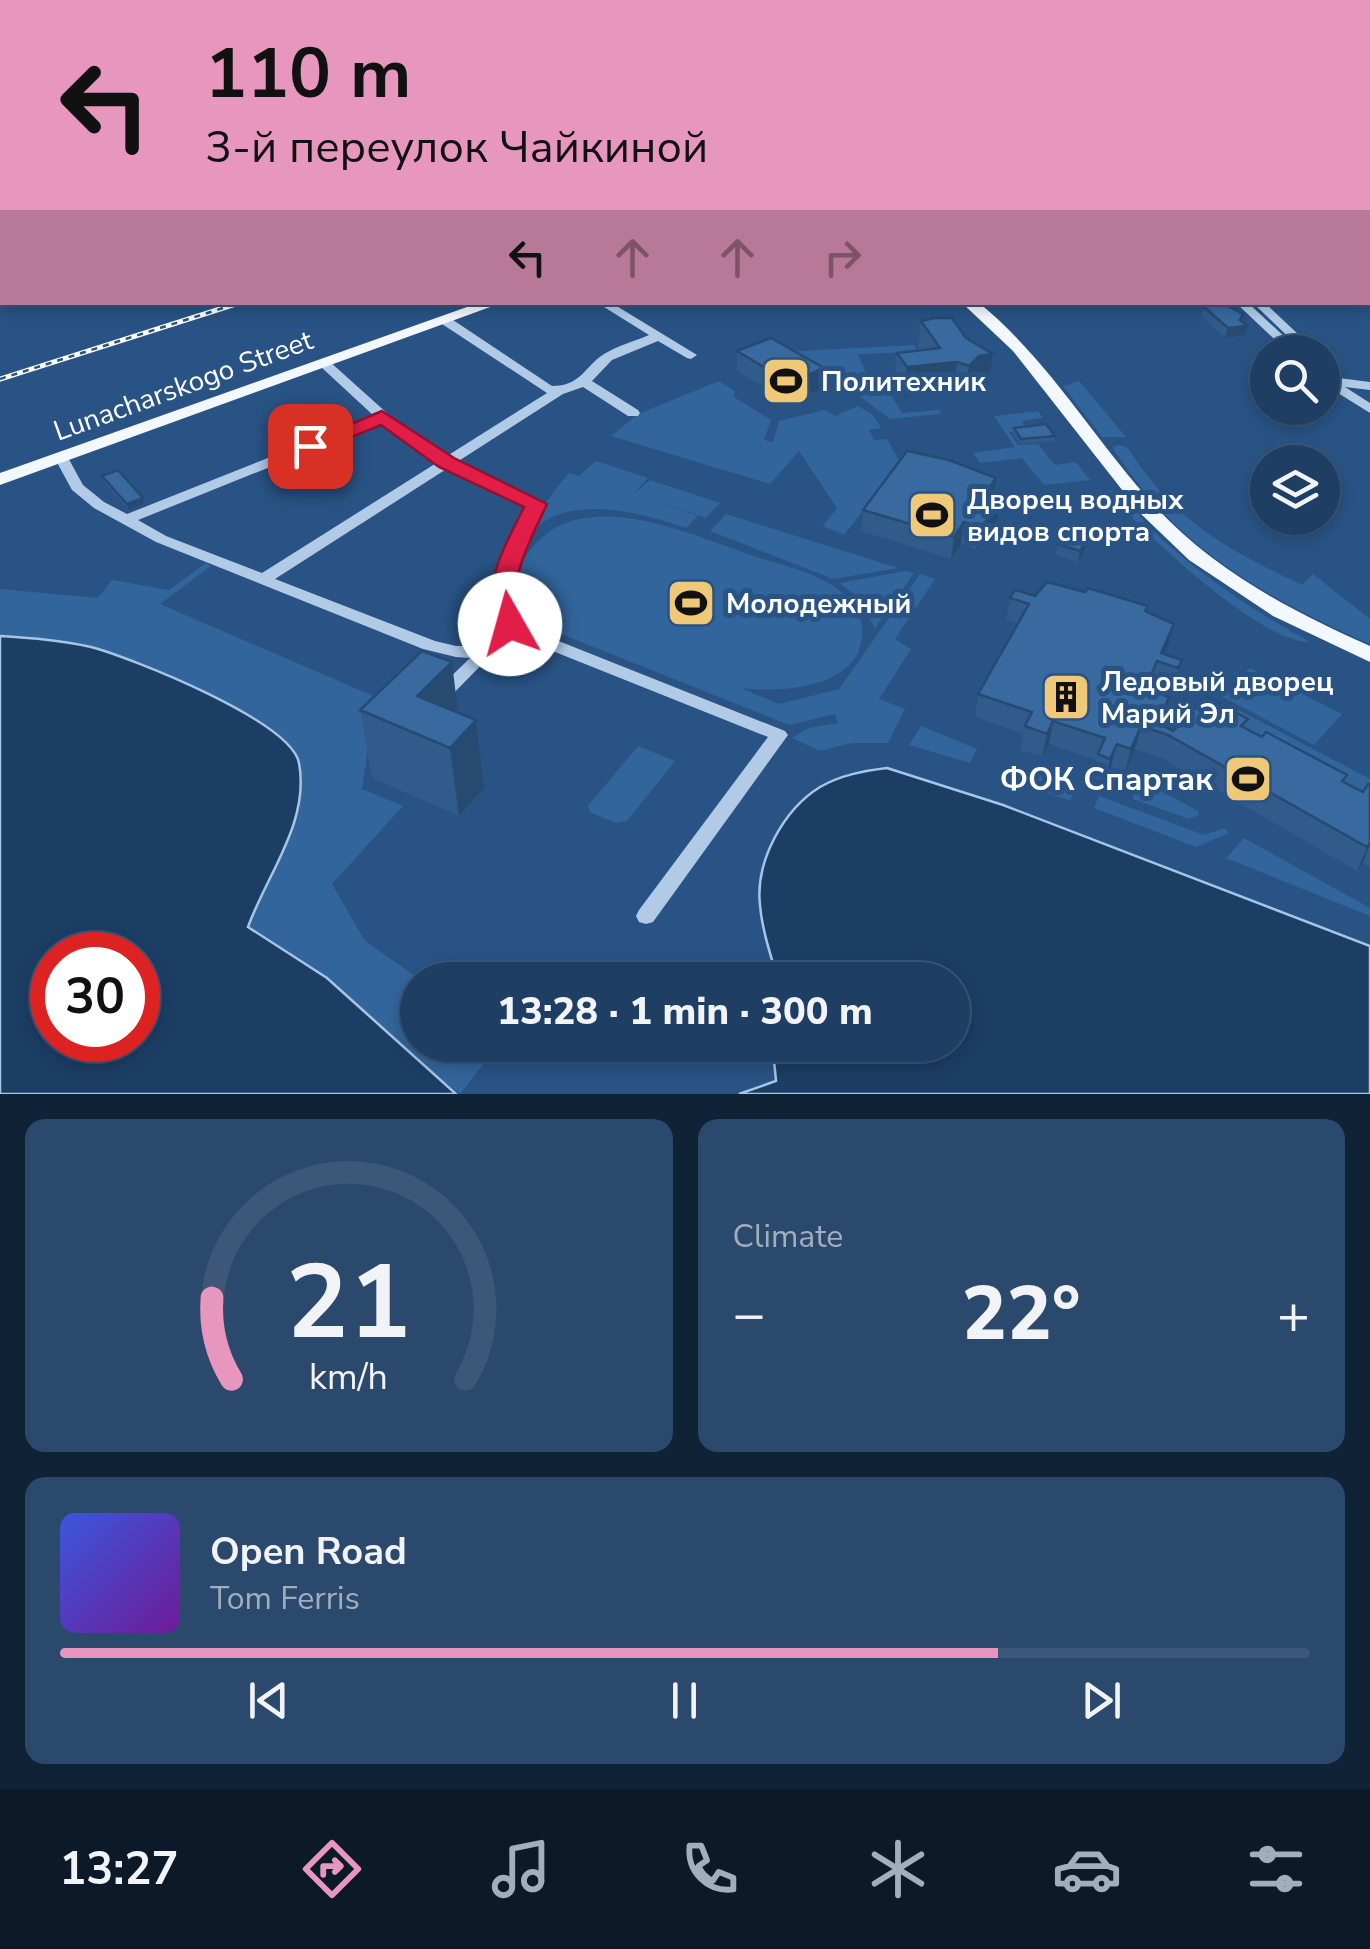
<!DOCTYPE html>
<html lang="en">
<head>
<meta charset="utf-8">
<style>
	:root { --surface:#1e3e63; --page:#2b496c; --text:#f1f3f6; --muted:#a1aebe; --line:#3c5778; --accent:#e797bd }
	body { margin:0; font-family:"Nunito Sans",sans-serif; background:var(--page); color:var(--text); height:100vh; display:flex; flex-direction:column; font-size:38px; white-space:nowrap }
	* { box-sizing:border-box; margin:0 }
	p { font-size:32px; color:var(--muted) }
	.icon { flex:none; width:55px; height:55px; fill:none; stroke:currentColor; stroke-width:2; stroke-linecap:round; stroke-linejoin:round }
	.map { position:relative; height:1094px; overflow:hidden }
	.drawer { display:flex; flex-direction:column; gap:25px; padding:25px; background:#102236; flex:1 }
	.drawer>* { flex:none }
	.banner { position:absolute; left:0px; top:0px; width:1370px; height:305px; box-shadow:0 5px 15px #0003,0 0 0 2px var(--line); background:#e797bd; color:#111; overflow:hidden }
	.buttons { position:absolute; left:1250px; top:335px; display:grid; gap:20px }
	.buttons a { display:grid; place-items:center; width:90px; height:90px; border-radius:50%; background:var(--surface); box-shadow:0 5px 15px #0003,0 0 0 2px var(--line); font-size:50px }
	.speed { position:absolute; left:30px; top:932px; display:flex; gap:20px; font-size:50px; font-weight:700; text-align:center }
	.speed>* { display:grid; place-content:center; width:130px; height:130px; border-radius:50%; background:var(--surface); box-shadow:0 5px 15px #0003,0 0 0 2px var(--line); line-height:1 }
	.speed .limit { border:15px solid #d22; background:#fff; color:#111 }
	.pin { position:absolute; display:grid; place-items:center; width:85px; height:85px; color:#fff; margin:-42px; border-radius:20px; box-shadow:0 5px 15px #0006 }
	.me { position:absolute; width:110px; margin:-55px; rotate:353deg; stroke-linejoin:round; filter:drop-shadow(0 0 8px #0008) }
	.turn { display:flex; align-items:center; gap:35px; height:210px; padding:0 40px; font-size:45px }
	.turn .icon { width:130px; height:130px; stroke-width:2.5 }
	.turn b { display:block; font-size:70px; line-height:85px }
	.lanes { display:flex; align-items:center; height:95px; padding:0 40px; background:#0003; justify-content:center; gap:50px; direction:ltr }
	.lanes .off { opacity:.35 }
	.big { font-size:75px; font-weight:800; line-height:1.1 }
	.drawer .tile { flex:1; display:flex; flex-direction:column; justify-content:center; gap:15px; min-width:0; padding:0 35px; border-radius:20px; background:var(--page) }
	.drawer .dial { align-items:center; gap:0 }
	.dial svg { height:260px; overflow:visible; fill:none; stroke:var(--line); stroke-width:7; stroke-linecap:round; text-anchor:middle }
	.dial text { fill:var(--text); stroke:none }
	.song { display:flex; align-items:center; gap:30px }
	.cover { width:120px; height:120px; border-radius:15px; background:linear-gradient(135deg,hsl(230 70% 55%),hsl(280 70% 35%)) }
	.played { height:10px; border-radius:5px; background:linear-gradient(90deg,var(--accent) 75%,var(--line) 75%) }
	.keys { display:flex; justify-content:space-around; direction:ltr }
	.heat { display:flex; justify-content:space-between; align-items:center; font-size:55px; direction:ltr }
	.drawer .tiles { flex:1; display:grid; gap:25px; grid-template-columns:1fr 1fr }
	.tile:last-child { grid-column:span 2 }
	.trip { position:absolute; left:400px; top:962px; width:570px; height:100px; border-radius:50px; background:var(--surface); box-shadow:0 5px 15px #0003,0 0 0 2px var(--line); font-weight:800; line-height:100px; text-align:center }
	.dock { display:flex; height:160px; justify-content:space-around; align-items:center; background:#0c1928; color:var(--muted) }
	.dock .icon { width:70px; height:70px }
	.dock .selected { color:var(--accent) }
	.dock b { font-size:45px; color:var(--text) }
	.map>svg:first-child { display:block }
	.green { fill:#32659b }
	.water { fill:#1c3d64; stroke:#a6c6e7; stroke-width:2.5; fill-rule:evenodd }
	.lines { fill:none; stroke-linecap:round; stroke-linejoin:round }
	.minor { fill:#b1cbe7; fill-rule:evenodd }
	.major { fill:#f3f7fe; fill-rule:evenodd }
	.rail-casing { stroke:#fff; stroke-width:5 }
	.rail { stroke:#285384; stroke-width:2.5; stroke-dasharray:6; stroke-linecap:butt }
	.wall { fill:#305b8a }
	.shaded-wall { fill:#274a70 }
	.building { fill:#386aa0; stroke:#274a70; stroke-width:2.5 }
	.route { fill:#e11d48; stroke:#92132f; stroke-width:2.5 }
	.labels { text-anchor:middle; stroke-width:10; stroke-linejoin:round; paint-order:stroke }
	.poi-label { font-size:28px; font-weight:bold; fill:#fff; stroke:#285384; text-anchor:start }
	.street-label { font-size:28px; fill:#fff; stroke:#285384 }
	.near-poi-label { font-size:32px; font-weight:bold; fill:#fff; stroke:#285384; text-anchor:end }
</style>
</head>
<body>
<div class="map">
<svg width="1370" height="1094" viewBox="0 0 1370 1094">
	<rect width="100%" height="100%" fill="#285384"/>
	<g class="green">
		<path d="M914 345 919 352 858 354 873 389 891 395 902 413 939 410 941 414 890 419C853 392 826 365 781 352Z"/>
		<polygon points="719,381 735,391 734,397 771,420 764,440 773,442 779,421 824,410 835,416 858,406 873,415 881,428 869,430 874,440 887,439 898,459 904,459 844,535 823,526 837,508 799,451 770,484 611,436 638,414"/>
		<polygon points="1079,381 1126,437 1102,437 1063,386"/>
		<polygon points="1038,411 1043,418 1022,421 1028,430 1009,432 1018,445 1038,444 1055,465 1076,462 1090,480 1044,485 1022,458 980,463 973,453 1015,447 994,416"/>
		<path d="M1119 445 1128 448C1174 521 1226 549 1302 585L1313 574 1370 619V644C1293 610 1214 569 1157 506 1141 489 1128 469 1114 451L1113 447Z"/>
		<path d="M596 461 648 478 633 494 650 480 720 503 706 518 640 496 698 516 686 528C643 513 555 488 526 542 521 553 515 559 518 571 561 476 676 529 748 554 779 565 821 572 846 596 857 607 864 621 862 637 857 689 779 693 741 688L779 704 839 689 920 574 935 579 895 639 911 649 879 699 905 709 888 743H852L820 751 792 738 809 728 838 723 835 714 789 725 536 624 527 632 508 610C516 552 530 518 569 473L579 476Z"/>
		<path d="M1107 490C1126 492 1139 517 1152 530 1199 575 1254 611 1310 642 1262 644 1139 530 1107 490Z"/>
		<polygon points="726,514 898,568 833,579 710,531"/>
		<path d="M206 563 211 566 160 604 385 701 371 730 362 789 403 806 332 884 365 941 421 980H418V1045H498L460 1094 248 927C265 884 313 804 298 760 282 712 111 652 62 642 42 638 20 638 0 636V589L98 598 112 580 169 590Z"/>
		<polygon points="906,571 914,573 875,628 857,596 839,583"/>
		<polygon points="1250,668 1342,714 1314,745 1221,696"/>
		<polygon points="1224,707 1237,709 1370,779 1370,801 1221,722"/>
		<polygon points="921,726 977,749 970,763 909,745"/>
		<polygon points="638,746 675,761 627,821 616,823 590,812 588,806"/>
		<polygon points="1019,767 1076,788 1070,801 1012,780"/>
		<polygon points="1143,781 1198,811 1199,815 1189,819 1133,799 1133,790"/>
		<polygon points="1099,796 1204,835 1225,828 1229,833 1196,847 1094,808"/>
		<polygon points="1244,838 1370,908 1370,916 1226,858"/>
	</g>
	<g class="water">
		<path d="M0 636C30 638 61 640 91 647 132 658 291 721 299 763 310 822 267 874 248 927L327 978 456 1094H0ZM52 955H138V1040H52Z"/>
		<path d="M887 768 1003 805 1370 946V1094H739L776 1081 773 1050 776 1045H952V980H778C771 956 762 930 760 905 755 862 783 810 820 787 841 775 863 771 887 768Z"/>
	</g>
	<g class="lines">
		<g class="minor">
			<polygon points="781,0 791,0 793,2 784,2"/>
			<rect x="0" y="24" width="2" height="4"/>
			<rect x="1368" y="220" width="2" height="7"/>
			<rect x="0" y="227" width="2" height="7"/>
			<rect x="1368" y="257" width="2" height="6"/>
			<path d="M596 302H610L697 355 691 359 687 358 658 341 612 360 592 381 638 410 640 413 638 416H628L583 387 563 394 457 462 543 504C524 545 491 592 531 630L785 731 788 735 653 922 646 924 639 922 636 916 639 910 768 737 525 640 493 653 447 700H435L432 696 435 692 470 658 456 657 423 649 156 542 94 508 72 490 54 457 56 454H66L83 485 104 502 127 514 374 416 321 367V361H329L388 414 447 456 547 393 442 324V318H450L552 386C581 386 584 367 604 354 617 346 635 341 649 335ZM382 422 438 462 262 573 166 536 138 520ZM448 468 528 506 499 572 496 589 498 608 480 646H456L435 641 275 579ZM506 624 514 633 499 639Z"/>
			<polygon points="639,302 651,302 652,303 646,307"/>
			<polygon points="1235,302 1247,302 1301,352 1288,352"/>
			<polygon points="1252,302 1264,302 1317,352 1304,352"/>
			<polygon points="1322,373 1331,377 1370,382 1370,390 1345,387 1370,403 1370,413 1322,383"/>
		</g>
		<g class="major">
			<polygon points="230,0 246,0 247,2 233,2"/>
			<polygon points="1370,144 1370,152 1368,153 1368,145"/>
			<polygon points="481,302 504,302 0,485 0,473"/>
			<path d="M961 302H978C1049 360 1093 438 1154 505 1213 570 1291 611 1370 646V662L1273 616 1189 560 1141 514 1013 351Z"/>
		</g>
		<g class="rail-casing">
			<g id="rail">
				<polyline points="1181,0 1277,1"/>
				<polyline points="1023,2 1028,0"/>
				<polyline points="1349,2 1370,0"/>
				<polyline points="0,379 242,302"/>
			</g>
		</g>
		<use href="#rail" class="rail"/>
	</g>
	<g class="wall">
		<polygon points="1203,306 1245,335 1225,338 1201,315"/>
		<polygon points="921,321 966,338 993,354 988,384 975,385 965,396 954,391 904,397 894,382 897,353 918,350"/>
		<polygon points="737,351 823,388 782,406 764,395 765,388 737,371"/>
		<polygon points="1014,428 1055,436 1054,441 1020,444 1013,434"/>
		<polygon points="102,476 144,503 128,510 104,482"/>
		<polygon points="994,493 995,532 976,549 961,544 951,559 861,531 863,510"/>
		<polygon points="1058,544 1087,546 1078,562 1056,555"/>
		<polygon points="1035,596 1146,611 1174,624 1164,654 1182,660 1172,691 1160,687 1158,694 1169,697 1161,724 1173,731 1245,728 1347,775 1344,782 1363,792 1370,785 1370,867 1363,863 1357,871 1162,758 1135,749 1125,772 1111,767 1105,782 1092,777 1096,760 1049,744 1042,757 1020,750 1023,734 975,717 978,694 1018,624 1006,620 1010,598"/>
		<polygon points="360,710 458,713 476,720 484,788 459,816 372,778"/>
	</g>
	<g class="shaded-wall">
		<polygon points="2,157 2,176 0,176 0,158"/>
		<polygon points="1247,326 1245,335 1225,338 1228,328"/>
		<polygon points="993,354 988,384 975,385 965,396 969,366 979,356"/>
		<polygon points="957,362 954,391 904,397 907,367"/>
		<polygon points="824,368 823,388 782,406 783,386"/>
		<polygon points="996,478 993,499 987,491"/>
		<polygon points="1001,495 995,532 976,549 980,527"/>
		<polygon points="143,498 144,503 128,510 127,504"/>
		<polygon points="964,522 961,544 951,559 954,537"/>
		<polygon points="1089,535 1087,546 1078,562 1080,551"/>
		<polygon points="1174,624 1168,646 1160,663 1161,653"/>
		<polygon points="452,662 460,730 417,696"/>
		<polygon points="1169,697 1163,720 1158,732 1158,723"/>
		<polygon points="476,720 484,788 459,816 450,748"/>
		<polygon points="1053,721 1049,744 1042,757 1047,734"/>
		<polygon points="1141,726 1135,749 1125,772 1131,749"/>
		<polygon points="1117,744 1111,767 1105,782 1110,759"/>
		<polygon points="1370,843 1363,863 1357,871 1367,847"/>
	</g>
	<g class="building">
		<polygon points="1222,303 1243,314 1240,320 1247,326 1228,328 1203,306"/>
		<polygon points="935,318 952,318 966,338 993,354 979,356 969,366 957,362 907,367 897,353 940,348 921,321"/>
		<polygon points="771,338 824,368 783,386 765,375 772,372 737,351"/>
		<polygon points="1046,424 1055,436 1021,439 1014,428"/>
		<polygon points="907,451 949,460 996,478 987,491 1001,495 998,510 980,527 964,522 954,537 863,510"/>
		<polygon points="118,470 143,498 127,504 102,476"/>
		<polygon points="1067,529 1089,535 1080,551 1058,544"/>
		<polygon points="1047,582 1085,592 1088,588 1148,606 1145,611 1174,624 1161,653 1182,660 1178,668 1157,661 1149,680 1161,684 1157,693 1169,697 1158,723 1173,731 1207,697 1248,719 1241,726 1262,737 1266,732 1347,775 1342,781 1363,792 1368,784 1370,785 1370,843 1367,847 1168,735 1141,726 1131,749 1117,744 1110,759 1098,754 1105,738 1053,721 1047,734 1025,726 1032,712 978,694 1029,604 1010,598 1015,590 1035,596"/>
		<polygon points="422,651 452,662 417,696 476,720 450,748 360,710"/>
	</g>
	<path class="route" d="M382 411 454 458 547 504C530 542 504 582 523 624L519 630H502C477 588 506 545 524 507L439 467 381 425 317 451 310 452 299 446Z"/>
	<defs>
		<g id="stadium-square" transform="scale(2.5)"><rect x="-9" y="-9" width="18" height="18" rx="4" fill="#efc977" stroke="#285384"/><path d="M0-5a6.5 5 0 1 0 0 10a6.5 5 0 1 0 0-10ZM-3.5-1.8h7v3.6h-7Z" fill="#111"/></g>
		<g id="building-square" transform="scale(2.5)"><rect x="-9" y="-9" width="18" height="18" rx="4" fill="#efc977" stroke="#285384"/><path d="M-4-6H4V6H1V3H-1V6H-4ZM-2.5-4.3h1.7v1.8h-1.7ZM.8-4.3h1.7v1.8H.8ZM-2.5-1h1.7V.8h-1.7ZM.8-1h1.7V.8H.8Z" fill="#111"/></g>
	</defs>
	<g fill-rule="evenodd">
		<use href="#stadium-square" x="786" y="381"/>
		<use href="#stadium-square" x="932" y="515"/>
		<use href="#stadium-square" x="691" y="603"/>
		<use href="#building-square" x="1066" y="697"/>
		<use href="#stadium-square" x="1248" y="779"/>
	</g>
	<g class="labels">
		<g class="poi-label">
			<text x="821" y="391">Политехник</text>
			<text x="967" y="509">Дворец водных<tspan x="967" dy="32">видов спорта</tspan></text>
			<text x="726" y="613">Молодежный</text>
			<text x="1101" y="691">Ледовый дворец<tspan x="1101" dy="32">Марий Эл</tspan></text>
		</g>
		<g class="street-label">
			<text transform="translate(183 385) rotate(-20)" y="10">Lunacharskogo Street</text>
		</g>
		<g class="near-poi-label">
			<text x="1213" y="790">ФОК Спартак</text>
		</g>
	</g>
</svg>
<div class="buttons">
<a><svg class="icon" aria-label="search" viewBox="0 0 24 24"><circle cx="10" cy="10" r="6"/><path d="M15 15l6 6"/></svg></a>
<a><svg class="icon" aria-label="layers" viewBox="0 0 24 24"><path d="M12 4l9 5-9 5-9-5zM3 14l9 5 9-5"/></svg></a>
</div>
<div class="speed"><div class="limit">30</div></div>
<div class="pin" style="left:310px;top:446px;background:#d93025"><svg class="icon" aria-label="arrive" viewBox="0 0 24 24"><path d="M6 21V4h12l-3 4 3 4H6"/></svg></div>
<svg class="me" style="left:510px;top:624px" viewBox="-20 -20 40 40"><circle r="19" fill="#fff"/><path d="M0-13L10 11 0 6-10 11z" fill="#e11d48"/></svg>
<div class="trip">13:28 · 1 min · 300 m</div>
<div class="banner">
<div class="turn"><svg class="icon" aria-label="left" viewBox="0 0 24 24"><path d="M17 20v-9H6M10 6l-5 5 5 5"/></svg><div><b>110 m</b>3-й переулок Чайкиной</div></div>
<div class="lanes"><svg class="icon" aria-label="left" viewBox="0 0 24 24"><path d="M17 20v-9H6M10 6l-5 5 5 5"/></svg><svg class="icon off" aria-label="ahead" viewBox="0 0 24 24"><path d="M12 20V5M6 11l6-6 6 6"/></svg><svg class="icon off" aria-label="ahead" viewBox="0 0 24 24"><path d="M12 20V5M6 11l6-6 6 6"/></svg><svg class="icon off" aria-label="right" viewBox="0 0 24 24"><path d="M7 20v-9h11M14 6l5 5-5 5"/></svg></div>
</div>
</div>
<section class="drawer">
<div class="tiles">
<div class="tile dial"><svg viewBox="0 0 100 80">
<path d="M14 69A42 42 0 1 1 86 69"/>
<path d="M14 69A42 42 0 0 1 8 44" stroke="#e797bd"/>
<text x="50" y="56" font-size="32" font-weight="700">21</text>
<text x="50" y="72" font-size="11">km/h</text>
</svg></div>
<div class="tile"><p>Climate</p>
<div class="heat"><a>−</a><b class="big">22°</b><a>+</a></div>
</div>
<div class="tile">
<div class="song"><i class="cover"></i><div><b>Open Road</b><p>Tom Ferris</p></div></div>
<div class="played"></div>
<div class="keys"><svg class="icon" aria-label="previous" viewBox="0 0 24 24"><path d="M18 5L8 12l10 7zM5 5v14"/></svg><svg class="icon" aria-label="pause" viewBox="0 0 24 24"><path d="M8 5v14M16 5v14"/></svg><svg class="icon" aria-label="next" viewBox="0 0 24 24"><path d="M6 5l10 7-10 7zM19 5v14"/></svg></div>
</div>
</div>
</section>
<nav class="dock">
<b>13:27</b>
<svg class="icon selected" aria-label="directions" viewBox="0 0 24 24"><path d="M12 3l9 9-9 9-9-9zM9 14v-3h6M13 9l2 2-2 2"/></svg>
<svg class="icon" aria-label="music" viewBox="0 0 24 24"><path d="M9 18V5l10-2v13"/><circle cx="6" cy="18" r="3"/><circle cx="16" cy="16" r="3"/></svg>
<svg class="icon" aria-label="phone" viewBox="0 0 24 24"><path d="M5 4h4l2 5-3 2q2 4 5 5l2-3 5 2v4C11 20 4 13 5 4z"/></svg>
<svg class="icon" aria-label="climate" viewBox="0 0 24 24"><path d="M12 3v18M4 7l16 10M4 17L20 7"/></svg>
<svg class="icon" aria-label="car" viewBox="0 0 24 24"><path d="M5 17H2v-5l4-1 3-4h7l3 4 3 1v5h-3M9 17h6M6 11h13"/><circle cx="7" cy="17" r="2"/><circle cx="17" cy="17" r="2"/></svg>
<svg class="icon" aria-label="filters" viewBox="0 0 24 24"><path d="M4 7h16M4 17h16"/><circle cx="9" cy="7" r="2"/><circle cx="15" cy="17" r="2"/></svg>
</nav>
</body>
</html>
